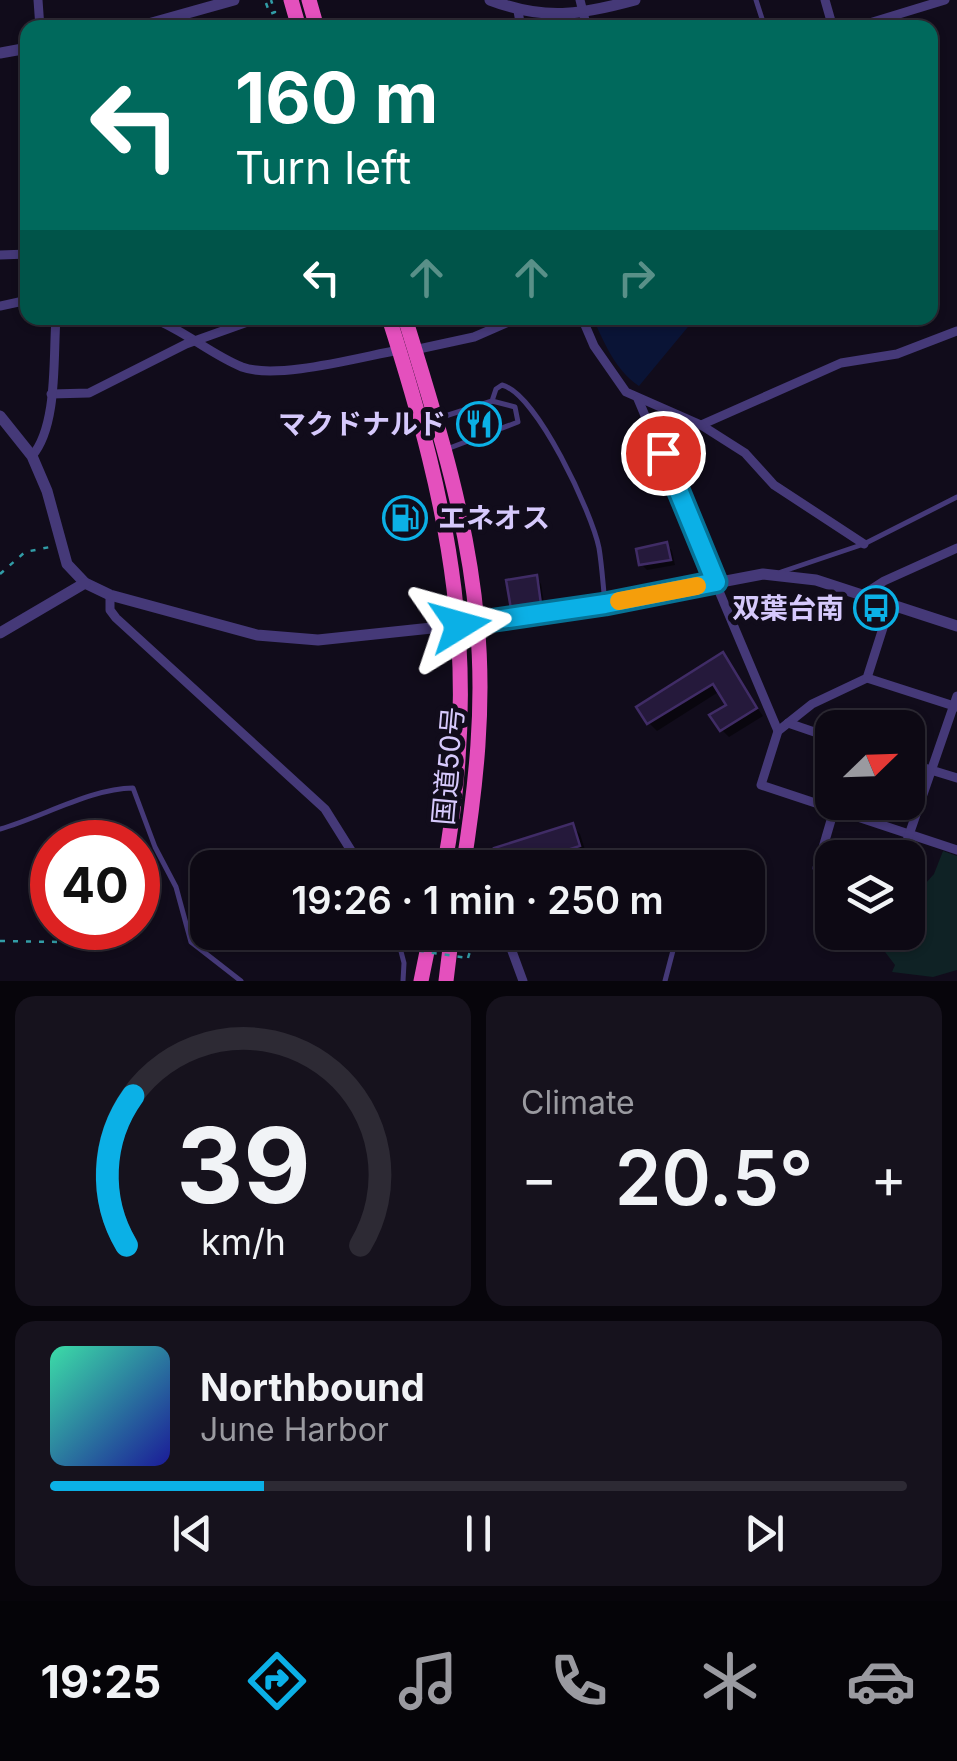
<!DOCTYPE html>
<html lang="en">
<head>
<meta charset="utf-8">
<style>
	:root { --surface:#0d0914; --page:#16121d; --text:#f1f3f6; --muted:#9a9aa0; --line:#2d2a34; --accent:#0bb0e6 }
	body { margin:0; font-family:Inter,"Noto Sans JP",sans-serif; background:var(--page); color:var(--text); height:100vh; display:flex; flex-direction:column; font-size:38px; white-space:nowrap }
	* { box-sizing:border-box; margin:0 }
	p { font-size:32px; color:var(--muted) }
	.icon { flex:none; width:55px; height:55px; fill:none; stroke:currentColor; stroke-width:2; stroke-linecap:round; stroke-linejoin:round }
	.map { position:relative; height:981px; overflow:hidden }
	.sheet { display:flex; flex-direction:column; gap:15px; padding:15px; background:#07050b; flex:1 }
	.sheet>* { flex:none }
	.top-card { position:absolute; left:20px; top:20px; width:918px; height:305px; border-radius:20px; box-shadow:0 2px 8px #0004,0 0 0 2px var(--line); background:#00695c; color:#fff; overflow:hidden }
	.needle { width:65px; rotate:67deg }
	.tools { position:absolute; left:815px; top:710px; display:grid; gap:20px }
	.tools a { display:grid; place-items:center; width:110px; height:110px; border-radius:20px; background:var(--surface); box-shadow:0 2px 8px #0004,0 0 0 2px var(--line); font-size:50px }
	.speed { position:absolute; left:30px; top:820px; display:flex; gap:20px; font-size:50px; font-weight:700; text-align:center }
	.speed>* { display:grid; place-content:center; width:130px; height:130px; border-radius:50%; background:var(--surface); box-shadow:0 2px 8px #0004,0 0 0 2px var(--line); line-height:1 }
	.speed .limit { border:15px solid #d22; background:#fff; color:#111 }
	.pin { position:absolute; display:grid; place-items:center; width:85px; height:85px; color:#fff; margin:-42px; border:5px solid #fff; border-radius:50%; box-shadow:0 2px 10px #0007 }
	.me { position:absolute; width:110px; margin:-55px; rotate:82deg; stroke-linejoin:round; filter:drop-shadow(0 0 8px #0008) }
	.turn { display:flex; align-items:center; gap:35px; height:210px; padding:0 50px; font-size:45px }
	.turn .icon { width:130px; height:130px; stroke-width:2.5 }
	.turn b { display:block; font-size:70px; line-height:85px }
	.lanes { display:flex; align-items:center; height:95px; padding:0 50px; background:#0003; justify-content:center; gap:50px; direction:ltr }
	.lanes .off { opacity:.35 }
	.big { font-size:75px; font-weight:600; line-height:1.1 }
	.sheet .tile { flex:1; display:flex; flex-direction:column; justify-content:center; gap:15px; min-width:0; padding:0 35px; border-radius:20px; background:var(--page) }
	.sheet .dial { align-items:center; gap:0 }
	.dial svg { height:260px; overflow:visible; fill:none; stroke:var(--line); stroke-width:7; stroke-linecap:round; text-anchor:middle }
	.dial text { fill:var(--text); stroke:none }
	.song { display:flex; align-items:center; gap:30px }
	.cover { width:120px; height:120px; border-radius:15px; background:linear-gradient(135deg,hsl(160 70% 55%),hsl(240 70% 35%)) }
	.played { height:10px; border-radius:5px; background:linear-gradient(90deg,var(--accent) 25%,var(--line) 25%) }
	.keys { display:flex; justify-content:space-around; direction:ltr }
	.heat { display:flex; justify-content:space-between; align-items:center; font-size:55px; direction:ltr }
	.sheet .tiles { flex:1; display:grid; gap:15px; grid-template-columns:1fr 1fr }
	.tile:last-child { grid-column:span 2 }
	.trip { position:absolute; left:190px; top:850px; width:575px; height:100px; border-radius:20px; background:var(--surface); box-shadow:0 2px 8px #0004,0 0 0 2px var(--line); font-weight:600; line-height:100px; text-align:center }
	.tab-bar { display:flex; height:160px; justify-content:space-around; align-items:center; background:#050408; color:var(--muted) }
	.tab-bar .icon { width:70px; height:70px }
	.tab-bar .active { color:var(--accent) }
	.tab-bar b { font-size:45px; color:var(--text) }
	.map>svg:first-child { display:block }
	.green { fill:#0f2225 }
	.water { fill:#0a1436 }
	.shadow { fill:#0007 }
	.building { fill:#25193b; stroke:#402c66; stroke-width:2.5 }
	.lines { fill:none; stroke-linecap:round; stroke-linejoin:round }
	.path { stroke:#329da7; stroke-width:2.5; stroke-dasharray:5 8; stroke-linecap:butt }
	.service { stroke:#453978; stroke-width:5 }
	.minor { stroke:#453978; stroke-width:9 }
	.tertiary { stroke:#453978; stroke-width:11 }
	.trunk { stroke:#e450bd; stroke-width:15 }
	.path-bridge { stroke:#329da7; stroke-width:2.5; stroke-dasharray:5 8; stroke-linecap:butt }
	.route-casing { stroke:#077296; stroke-width:25 }
	.route { stroke:#0bb0e6; stroke-width:18 }
	.slow { stroke:#f59e0b; stroke-width:18 }
	.labels { text-anchor:middle; stroke-width:10; stroke-linejoin:round; paint-order:stroke }
	.poi-label { font-size:28px; font-weight:bold; fill:#d6c9fc; stroke:#110c1b; text-anchor:end }
	.street-label { font-size:28px; fill:#d6c9fc; stroke:#110c1b }
</style>
</head>
<body>
<div class="map">
<svg width="957" height="981" viewBox="0 0 957 981">
	<rect width="100%" height="100%" fill="#110c1b"/>
	<polygon class="green" points="943,851 957,856 957,970 933,977 892,972 895,965 873,936 876,933 908,932 908,903 934,874"/>
	<path class="water" d="M593 318H690L692 322 639 386C616 371 604 343 593 318Z"/>
	<g class="shadow">
		<polygon points="667,545 672,551 675,565 647,570 641,564"/>
		<polygon points="536,578 541,584 545,609 519,613 513,607"/>
		<polygon points="722,656 763,716 729,737 722,730 729,706 720,691 657,731 649,723"/>
		<polygon points="572,826 580,834 586,853 577,856 580,868 503,868"/>
	</g>
	<g class="building">
		<polygon points="496,411 500,425 463,436 459,423"/>
		<polygon points="667,542 671,560 639,565 636,549"/>
		<polygon points="537,575 541,604 511,609 506,580"/>
		<polygon points="723,652 757,708 720,731 709,715 726,705 713,684 647,724 636,707"/>
		<polygon points="573,823 580,846 570,849 576,868 500,868 494,848"/>
	</g>
	<g class="lines">
		<g class="path">
			<polyline points="266,3 270,14 275,12 271,0"/>
			<polyline points="0,574 25,552 50,547"/>
			<polyline points="0,941 122,943"/>
			<polyline points="468,958 474,938"/>
		</g>
		<g class="service">
			<polyline points="756,0 765,28"/>
			<path d="M439 418 492 401 496 389 502 385C537 394 592 513 599 548 602 566 603 585 605 603"/>
			<polyline points="447,449 518,422 515,407 492,401"/>
			<polyline points="781,572 864,544 957,497"/>
			<path d="M0 829C40 818 92 788 133 788L155 847 176 887 191 942 241 981"/>
			<polyline points="396,932 404,963 403,981"/>
			<polyline points="665,981 676,939"/>
		</g>
		<g class="minor">
			<polyline points="38,0 40,28"/>
			<polyline points="580,0 587,28"/>
			<polyline points="825,0 833,28"/>
			<polyline points="518,11 521,28"/>
			<polyline points="853,28 945,0"/>
			<polyline points="0,255 28,254"/>
			<polyline points="0,306 28,300"/>
			<path d="M152 318C184 330 210 354 242 367 277 380 360 357 399 350"/>
			<polyline points="582,318 594,346 626,392 701,425 745,453 774,485 864,544"/>
			<polyline points="414,350 474,337 518,318"/>
			<polyline points="51,394 89,393 186,344 259,318"/>
			<polyline points="638,399 778,731"/>
			<polyline points="701,425 841,363 897,354 957,331"/>
			<path d="M32 456C58 426 53 357 56 318"/>
			<polyline points="110,595 110,610 116,618 325,809 362,868"/>
			<polyline points="861,596 884,581 957,548"/>
			<polyline points="890,606 867,678 812,704 778,731 761,785 957,850"/>
			<polyline points="867,678 957,707"/>
			<polyline points="788,723 832,738"/>
			<polyline points="908,763 957,778"/>
			<polyline points="901,858 957,696"/>
			<polyline points="832,887 817,868 834,810"/>
			<polyline points="505,932 523,981"/>
		</g>
		<g class="tertiary">
			<path d="M490 0C545 21 580 15 635 0"/>
			<polyline points="134,28 234,0"/>
			<polyline points="0,53 28,48"/>
			<polyline points="0,416 32,456 47,491 67,564 85,583 110,595 257,635 318,640 460,625 605,604 763,574 816,580 957,626"/>
			<polyline points="0,633 85,583"/>
		</g>
		<g class="trunk">
			<polyline points="291,0 299,28"/>
			<polyline points="309,0 317,28"/>
			<path d="M389 318C451 511 482 664 444 868"/>
			<path d="M405 318C436 418 468 518 477 623 485 705 476 787 463 868"/>
			<polyline points="421,981 431,932"/>
			<polyline points="446,981 452,932"/>
		</g>
		<polyline class="path-bridge" points="406,949 468,958"/>
	</g>
	<g class="lines">
		<g class="route-casing">
			<polyline id="route" points="460,625 605,604 716,582 663,453"/>
		</g>
		<use href="#route" class="route"/>
		<polyline class="slow" points="619,601 697,586"/>
	</g>
	<defs>
		<g id="restaurant-ring" transform="scale(2.25)"><circle r="9.5" fill="#110c1b" stroke="#0bb0e6" stroke-width="1.5"/><path d="M-5-6h1v4h1v-4h1v4h1v-4h1v5L-1.5 .5V6h-2V.5L-5-1ZM5-6V6H3V1.5H1.5Q1.5-4 5-6Z" fill="#0bb0e6"/></g>
		<g id="fuel-ring" transform="scale(2.25)"><circle r="9.5" fill="#110c1b" stroke="#0bb0e6" stroke-width="1.5"/><path d="M-5.5-6h7V0h2V4h1.3V-2.5L3-4.5l.8-.8L6-3V5H2.5V1h-1V6h-7ZM-4.2-4.7v3.2H.2V-4.7Z" fill="#0bb0e6"/></g>
		<g id="bus-ring" transform="scale(2.25)"><circle r="9.5" fill="#110c1b" stroke="#0bb0e6" stroke-width="1.5"/><path d="M-5-6H5V4H4V6H2V4H-2V6H-4V4H-5ZM-3.5-4V0h7V-4ZM-3.5 1.2v1.5H-2V1.2ZM2 1.2v1.5H3.5V1.2Z" fill="#0bb0e6"/></g>
	</defs>
	<g fill-rule="evenodd">
		<use href="#restaurant-ring" x="479" y="424"/>
		<use href="#fuel-ring" x="405" y="518"/>
		<use href="#bus-ring" x="876" y="608"/>
	</g>
	<g class="labels">
		<g class="poi-label">
			<text x="446" y="434">マクドナルド</text>
			<text x="438" y="528" text-anchor="start">エネオス</text>
			<text x="844" y="618">双葉台南</text>
		</g>
		<g class="street-label">
			<text transform="translate(448 766) rotate(-85)" y="10">国道50号</text>
		</g>
	</g>
</svg>
<div class="tools">
<a><svg class="needle" viewBox="-14 -14 28 28"><path d="M0-13l5 13h-10z" fill="#e53935"/><path d="M0 13l5-13h-10z" fill="#9a9aa0"/></svg></a>
<a><svg class="icon" aria-label="layers" viewBox="0 0 24 24"><path d="M12 4l9 5-9 5-9-5zM3 14l9 5 9-5"/></svg></a>
</div>
<div class="speed"><div class="limit">40</div></div>
<div class="pin" style="left:663px;top:453px;background:#d93025"><svg class="icon" aria-label="arrive" viewBox="0 0 24 24"><path d="M6 21V4h12l-3 4 3 4H6"/></svg></div>
<svg class="me" style="left:460px;top:625px" viewBox="-20 -20 40 40"><path d="M0-17L14 15 0 8-14 15z" fill="#0bb0e6" stroke="#fff" stroke-width="4"/></svg>
<div class="trip">19:26 · 1 min · 250 m</div>
<div class="top-card">
<div class="turn"><svg class="icon" aria-label="left" viewBox="0 0 24 24"><path d="M17 20v-9H6M10 6l-5 5 5 5"/></svg><div><b>160 m</b>Turn left</div></div>
<div class="lanes"><svg class="icon" aria-label="left" viewBox="0 0 24 24"><path d="M17 20v-9H6M10 6l-5 5 5 5"/></svg><svg class="icon off" aria-label="ahead" viewBox="0 0 24 24"><path d="M12 20V5M6 11l6-6 6 6"/></svg><svg class="icon off" aria-label="ahead" viewBox="0 0 24 24"><path d="M12 20V5M6 11l6-6 6 6"/></svg><svg class="icon off" aria-label="right" viewBox="0 0 24 24"><path d="M7 20v-9h11M14 6l5 5-5 5"/></svg></div>
</div>
</div>
<section class="sheet">
<div class="tiles">
<div class="tile dial"><svg viewBox="0 0 100 80">
<path d="M14 69A42 42 0 1 1 86 69"/>
<path d="M14 69A42 42 0 0 1 16 23" stroke="#0bb0e6"/>
<text x="50" y="56" font-size="32" font-weight="700">39</text>
<text x="50" y="72" font-size="11">km/h</text>
</svg></div>
<div class="tile"><p>Climate</p>
<div class="heat"><a>−</a><b class="big">20.5°</b><a>+</a></div>
</div>
<div class="tile">
<div class="song"><i class="cover"></i><div><b>Northbound</b><p>June Harbor</p></div></div>
<div class="played"></div>
<div class="keys"><svg class="icon" aria-label="previous" viewBox="0 0 24 24"><path d="M18 5L8 12l10 7zM5 5v14"/></svg><svg class="icon" aria-label="pause" viewBox="0 0 24 24"><path d="M8 5v14M16 5v14"/></svg><svg class="icon" aria-label="next" viewBox="0 0 24 24"><path d="M6 5l10 7-10 7zM19 5v14"/></svg></div>
</div>
</div>
</section>
<nav class="tab-bar">
<b>19:25</b>
<svg class="icon active" aria-label="directions" viewBox="0 0 24 24"><path d="M12 3l9 9-9 9-9-9zM9 14v-3h6M13 9l2 2-2 2"/></svg>
<svg class="icon" aria-label="music" viewBox="0 0 24 24"><path d="M9 18V5l10-2v13"/><circle cx="6" cy="18" r="3"/><circle cx="16" cy="16" r="3"/></svg>
<svg class="icon" aria-label="phone" viewBox="0 0 24 24"><path d="M5 4h4l2 5-3 2q2 4 5 5l2-3 5 2v4C11 20 4 13 5 4z"/></svg>
<svg class="icon" aria-label="climate" viewBox="0 0 24 24"><path d="M12 3v18M4 7l16 10M4 17L20 7"/></svg>
<svg class="icon" aria-label="car" viewBox="0 0 24 24"><path d="M5 17H2v-5l4-1 3-4h7l3 4 3 1v5h-3M9 17h6M6 11h13"/><circle cx="7" cy="17" r="2"/><circle cx="17" cy="17" r="2"/></svg>
</nav>
</body>
</html>
